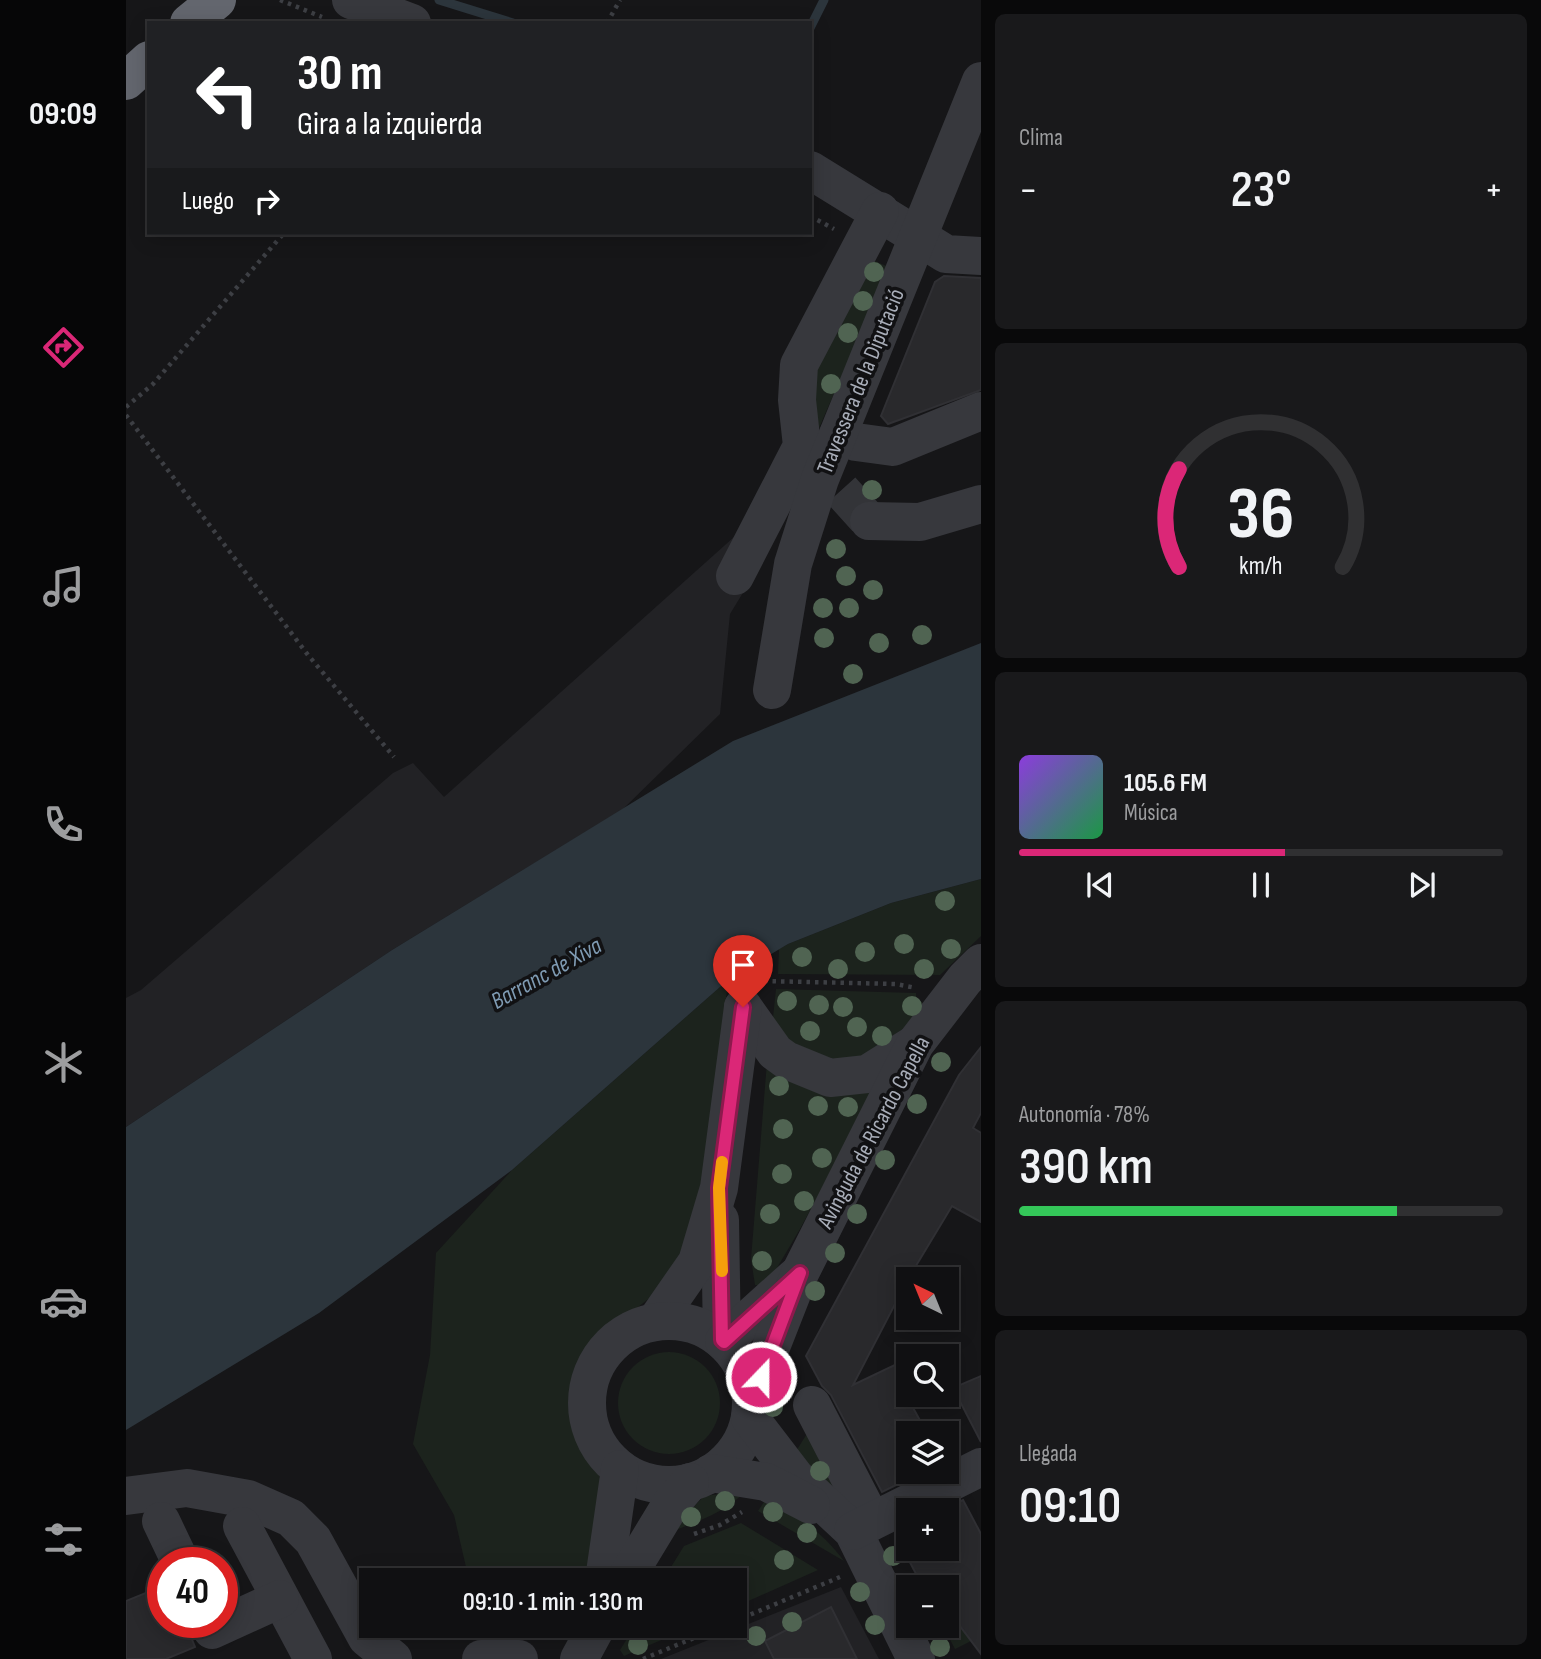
<!DOCTYPE html>
<html lang="es">
<head>
<meta charset="utf-8">
<style>
	:root { --surface:#101012; --page:#19191b; --text:#f1f3f6; --muted:#9c9d9f; --line:#303032; --accent:#db2777 }
	body { margin:0; font-family:"Sofia Sans Condensed",sans-serif; background:var(--page); color:var(--text); height:100vh; display:flex; flex-direction:column; font-size:26px; white-space:nowrap }
	* { box-sizing:border-box; margin:0 }
	p { font-size:23px; color:var(--muted) }
	.icon { flex:none; width:38px; height:38px; fill:none; stroke:currentColor; stroke-width:2; stroke-linecap:round; stroke-linejoin:round }
	.map { position:relative; flex:1; overflow:hidden }
	.sheet { display:flex; flex-direction:column; gap:14px; padding:14px; background:#09090a; width:560px }
	.sheet>* { flex:none }
	.hud { position:absolute; left:21px; top:21px; width:665px; height:214px; border-radius:0px; box-shadow:0 4px 18px #0003,0 0 0 2px var(--line); background:#202124; color:#fff; overflow:hidden }
	.needle { width:46px; rotate:317deg }
	.fabs { position:absolute; left:770px; top:1267px; display:grid; gap:14px }
	.fabs a { display:grid; place-items:center; width:63px; height:63px; border-radius:0px; background:var(--surface); box-shadow:0 4px 18px #0003,0 0 0 2px var(--line); font-size:35px }
	.speed { position:absolute; left:21px; top:1547px; display:flex; gap:14px; font-size:35px; font-weight:700; text-align:center }
	.speed>* { display:grid; place-content:center; width:91px; height:91px; border-radius:50%; background:var(--surface); box-shadow:0 4px 18px #0003,0 0 0 2px var(--line); line-height:1 }
	.speed .limit { border:10px solid #d22; background:#fff; color:#111 }
	.pin { position:absolute; display:grid; place-items:center; width:60px; height:60px; color:#fff; margin:-72px -30px; border-radius:50% 50% 50% 0; rotate:-45deg; box-shadow:0 0 7px #0007 }
	.pin .icon { rotate:45deg }
	.me { position:absolute; width:77px; margin:-38px; rotate:22deg; stroke-linejoin:round; filter:drop-shadow(0 0 5px #0008) }
	.turn { display:flex; align-items:center; gap:24px; height:147px; padding:0 35px; font-size:32px }
	.turn .icon { width:91px; height:91px; stroke-width:2.5 }
	.turn b { display:block; font-size:49px; line-height:60px }
	.then { display:flex; align-items:center; height:66px; padding:0 35px; background:#0003; gap:14px; font-size:26px }
	.big { font-size:52px; font-weight:600; line-height:1.1 }
	.sheet .card { flex:1; display:flex; flex-direction:column; justify-content:center; gap:10px; min-width:0; padding:0 24px; border-radius:10px; background:var(--page) }
	.sheet .dial { align-items:center; gap:0 }
	.dial svg { height:182px; overflow:visible; fill:none; stroke:var(--line); stroke-width:7; stroke-linecap:round; text-anchor:middle }
	.dial text { fill:var(--text); stroke:none }
	.song { display:flex; align-items:center; gap:21px }
	.cover { width:84px; height:84px; border-radius:10px; background:linear-gradient(135deg,hsl(270 70% 55%),hsl(140 70% 35%)) }
	.played { height:7px; border-radius:4px; background:linear-gradient(90deg,var(--accent) 55%,var(--line) 55%) }
	.keys { display:flex; justify-content:space-around; direction:ltr }
	.heat { display:flex; justify-content:space-between; align-items:center; font-size:38px; direction:ltr }
	.charge { height:10px; border-radius:5px; background:linear-gradient(90deg,#34c759 78%,var(--line) 0) }
	.trip { position:absolute; left:233px; top:1568px; width:388px; height:70px; border-radius:0px; background:var(--surface); box-shadow:0 4px 18px #0003,0 0 0 2px var(--line); font-weight:600; line-height:70px; text-align:center }
	main { display:flex; flex:1; min-height:0 }
	.menu { display:flex; flex-direction:column; width:126px; justify-content:space-around; align-items:center; background:#060607; color:var(--muted) }
	.menu .icon { width:49px; height:49px }
	.menu .selected { color:var(--accent) }
	.menu b { font-size:32px; color:var(--text) }
	.map>svg:first-child { display:block }
	.built { fill:#222225 }
	.green { fill:#1c231d }
	.water { fill:#2c353c }
	.lines { fill:none; stroke-linecap:round; stroke-linejoin:round }
	.stream { stroke:#2c353c; stroke-width:9 }
	.building { fill:#29292c; stroke:#303034; stroke-width:2 }
	.minor-tunnel { stroke:#333438; stroke-width:38; stroke-dasharray:38 19; stroke-linecap:butt }
	.path { stroke:#3d3f44; stroke-width:4.5; stroke-dasharray:3.5 5; stroke-linecap:butt }
	.minor { stroke:#37383d; stroke-width:38 }
	.highway { stroke:#63666e; stroke-width:38 }
	.tree { fill:#506452 }
	.route-casing { stroke:#8e194d; stroke-width:18 }
	.route { stroke:#db2777; stroke-width:12 }
	.slow { stroke:#f59e0b; stroke-width:12 }
	.labels { text-anchor:middle; stroke-width:7; stroke-linejoin:round; paint-order:stroke }
	.street-label { font-size:23px; fill:#a8adb8; stroke:#111113 }
	.water-label { font-size:24px; font-style:italic; fill:#7f9bb3; stroke:#111113 }
</style>
</head>
<body>
<main>
<nav class="menu">
<b>09:09</b>
<svg class="icon selected" aria-label="directions" viewBox="0 0 24 24"><path d="M12 3l9 9-9 9-9-9zM9 14v-3h6M13 9l2 2-2 2"/></svg>
<svg class="icon" aria-label="music" viewBox="0 0 24 24"><path d="M9 18V5l10-2v13"/><circle cx="6" cy="18" r="3"/><circle cx="16" cy="16" r="3"/></svg>
<svg class="icon" aria-label="phone" viewBox="0 0 24 24"><path d="M5 4h4l2 5-3 2q2 4 5 5l2-3 5 2v4C11 20 4 13 5 4z"/></svg>
<svg class="icon" aria-label="climate" viewBox="0 0 24 24"><path d="M12 3v18M4 7l16 10M4 17L20 7"/></svg>
<svg class="icon" aria-label="car" viewBox="0 0 24 24"><path d="M5 17H2v-5l4-1 3-4h7l3 4 3 1v5h-3M9 17h6M6 11h13"/><circle cx="7" cy="17" r="2"/><circle cx="17" cy="17" r="2"/></svg>
<svg class="icon" aria-label="filters" viewBox="0 0 24 24"><path d="M4 7h16M4 17h16"/><circle cx="9" cy="7" r="2"/><circle cx="15" cy="17" r="2"/></svg>
</nav>
<div class="map">
<svg width="855" height="1659" viewBox="0 0 855 1659">
	<rect width="100%" height="100%" fill="#161618"/>
	<g class="built">
		<polygon points="608,537 618,591 604,614 594,714 497,809 266,950 0,1127 0,998 15,990 267,773 287,763 318,797"/>
		<polygon points="715,1587 753,1659 535,1659"/>
	</g>
	<g class="green">
		<polygon points="744,259 763,267 693,428 685,381"/>
		<polygon points="855,879 855,936 814,975 652,974 653,949 662,944 765,903"/>
		<polygon points="602,980 592,1080 577,1180 553,1275 475,1336 458,1353 449,1377 446,1404 450,1429 470,1465 476,1486 467,1580 343,1580 328,1515 287,1444 304,1355 310,1253 386,1170"/>
		<polygon points="650,989 790,993 790,997 800,1006 789,1021 732,1059 703,1060 680,1052 646,1027"/>
		<polygon points="641,1062 752,1086 674,1229 648,1273 635,1285 629,1285 625,1259"/>
		<circle cx="543" cy="1403" r="51"/>
		<polygon points="684,1429 714,1492 667,1456"/>
		<path d="M620 1491C599 1512 572 1522 544 1532L578 1496Z"/>
		<path d="M640 1499C673 1516 695 1531 718 1561L632 1511Z"/>
		<polygon points="615,1523 692,1570 609,1607 609,1580 537,1580 558,1546"/>
		<polygon points="821,1609 845,1641 829,1649 817,1626 821,1626"/>
		<polygon points="383,1626 382,1626 445,1626 439,1632 401,1638"/>
		<polygon points="509,1626 568,1626 498,1656 494,1650"/>
	</g>
	<polygon class="water" points="855,643 855,879 765,903 662,944 602,980 386,1170 193,1313 0,1430 0,1127 266,950 607,741"/>
	<g class="lines">
		<g class="stream">
			<polyline points="313,0 387,23"/>
			<polyline points="684,28 698,0"/>
		</g>
	</g>
	<g class="building">
		<polygon points="818,276 855,278 855,390 762,424 755,416 809,282"/>
		<polygon points="855,1047 855,1113 847,1128 855,1133 855,1222 826,1206 782,1279 727,1385 775,1362 782,1374 782,1407 786,1406 801,1433 782,1433 782,1472 797,1472 756,1492 705,1395 696,1386 680,1356 833,1075"/>
		<polygon points="855,1376 855,1442 827,1388"/>
		<polygon points="837,1500 855,1534 855,1654 821,1609 821,1587 797,1587 770,1536 782,1528 782,1549 821,1549 821,1510 817,1510"/>
		<polygon points="37,1586 37,1622 59,1622 69,1647 40,1659 0,1659 0,1601"/>
		<polygon points="705,1607 731,1659 648,1659 639,1641"/>
	</g>
	<g class="lines">
		<polyline class="minor-tunnel" points="677,448 743,521"/>
		<g class="path">
			<polyline points="154,0 196,17"/>
			<polyline points="481,23 494,0"/>
			<polyline points="684,216 708,229"/>
			<polyline points="0,407 27,384 158,233"/>
			<polyline points="0,415 182,655 268,757"/>
			<polyline points="638,981 770,984 790,988"/>
			<polyline points="568,1534 594,1525 616,1512"/>
			<polyline points="609,1621 714,1577"/>
			<polyline points="517,1659 597,1626"/>
		</g>
		<g class="minor">
			<polyline points="225,0 286,23"/>
			<polyline points="684,170 820,254 855,256"/>
			<polyline points="712,435 730,442 767,447 855,411"/>
			<polyline points="743,521 794,522 855,504"/>
			<polyline points="609,576 676,446 671,400 673,365 754,211"/>
			<polyline points="646,690 667,564 694,479 855,81"/>
			<polyline points="617,1007 649,1052 660,1060 704,1078 741,1074 787,1045"/>
			<polyline points="594,1220 596,1340"/>
			<polyline points="530,1321 571,1262 593,1188 617,1007"/>
			<circle cx="543" cy="1403" r="82"/>
			<polyline points="598,1341 669,1277"/>
			<polyline points="625,1398 674,1273 789,1044 839,979 855,963"/>
			<polyline points="686,1405 746,1521"/>
			<polyline points="624,1418 670,1478 727,1531 790,1659"/>
			<polyline points="585,1473 640,1482 685,1505"/>
			<polyline points="0,1496 61,1488 122,1499 165,1518 187,1540 241,1638 267,1659"/>
			<polyline points="35,1521 55,1563"/>
			<polyline points="116,1526 187,1659"/>
			<polyline points="727,1531 855,1467"/>
			<polyline points="478,1580 494,1469"/>
			<polyline points="499,1580 545,1504 564,1482"/>
			<polyline points="86,1630 154,1599"/>
			<polyline points="355,1659 393,1659"/>
			<polyline points="453,1659 471,1626"/>
		</g>
		<g class="highway">
			<polyline points="63,23 91,0"/>
			<polyline points="0,81 23,60"/>
		</g>
	</g>
	<g class="tree">
		<circle cx="748" cy="272" r="10"/>
		<circle cx="737" cy="301" r="10"/>
		<circle cx="722" cy="333" r="10"/>
		<circle cx="705" cy="384" r="10"/>
		<circle cx="746" cy="490" r="10"/>
		<circle cx="710" cy="549" r="10"/>
		<circle cx="720" cy="576" r="10"/>
		<circle cx="747" cy="590" r="10"/>
		<circle cx="697" cy="608" r="10"/>
		<circle cx="723" cy="608" r="10"/>
		<circle cx="796" cy="635" r="10"/>
		<circle cx="698" cy="638" r="10"/>
		<circle cx="753" cy="643" r="10"/>
		<circle cx="727" cy="674" r="10"/>
		<circle cx="819" cy="901" r="10"/>
		<circle cx="778" cy="944" r="10"/>
		<circle cx="825" cy="949" r="10"/>
		<circle cx="739" cy="952" r="10"/>
		<circle cx="676" cy="957" r="10"/>
		<circle cx="712" cy="969" r="10"/>
		<circle cx="798" cy="969" r="10"/>
		<circle cx="661" cy="1001" r="10"/>
		<circle cx="693" cy="1005" r="10"/>
		<circle cx="786" cy="1006" r="10"/>
		<circle cx="717" cy="1007" r="10"/>
		<circle cx="731" cy="1027" r="10"/>
		<circle cx="684" cy="1031" r="10"/>
		<circle cx="756" cy="1036" r="10"/>
		<circle cx="815" cy="1062" r="10"/>
		<circle cx="653" cy="1086" r="10"/>
		<circle cx="791" cy="1104" r="10"/>
		<circle cx="692" cy="1106" r="10"/>
		<circle cx="722" cy="1107" r="10"/>
		<circle cx="657" cy="1129" r="10"/>
		<circle cx="696" cy="1158" r="10"/>
		<circle cx="759" cy="1160" r="10"/>
		<circle cx="656" cy="1174" r="10"/>
		<circle cx="678" cy="1201" r="10"/>
		<circle cx="644" cy="1214" r="10"/>
		<circle cx="731" cy="1214" r="10"/>
		<circle cx="709" cy="1253" r="10"/>
		<circle cx="636" cy="1261" r="10"/>
		<circle cx="689" cy="1291" r="10"/>
		<circle cx="647" cy="1407" r="10"/>
		<circle cx="694" cy="1471" r="10"/>
		<circle cx="599" cy="1501" r="10"/>
		<circle cx="647" cy="1512" r="10"/>
		<circle cx="565" cy="1517" r="10"/>
		<circle cx="681" cy="1533" r="10"/>
		<circle cx="767" cy="1556" r="10"/>
		<circle cx="658" cy="1560" r="10"/>
		<circle cx="734" cy="1592" r="10"/>
		<circle cx="666" cy="1622" r="10"/>
		<circle cx="749" cy="1625" r="10"/>
		<circle cx="630" cy="1636" r="10"/>
		<circle cx="512" cy="1645" r="10"/>
		<circle cx="814" cy="1647" r="10"/>
	</g>
	<g class="lines">
		<g class="route-casing">
			<polyline id="route" points="617,1007 593,1188 596,1340 598,1342 674,1273 635,1377"/>
		</g>
		<use href="#route" class="route"/>
		<polyline class="slow" points="596,1271 593,1188 596,1162"/>
	</g>
	<g class="labels">
		<g class="street-label">
			<text transform="translate(734 381) rotate(-68)" y="8">Travessera de la Diputació</text>
			<text transform="translate(747 1132) rotate(-62)" y="8">Avinguda de Ricardo Capella</text>
		</g>
		<g class="water-label">
			<text transform="translate(420 973) rotate(-29)" y="8">Barranc de Xiva</text>
		</g>
	</g>
</svg>
<div class="fabs">
<a><svg class="needle" viewBox="-14 -14 28 28"><path d="M0-13l5 13h-10z" fill="#e53935"/><path d="M0 13l5-13h-10z" fill="#9c9d9f"/></svg></a>
<a><svg class="icon" aria-label="search" viewBox="0 0 24 24"><circle cx="10" cy="10" r="6"/><path d="M15 15l6 6"/></svg></a>
<a><svg class="icon" aria-label="layers" viewBox="0 0 24 24"><path d="M12 4l9 5-9 5-9-5zM3 14l9 5 9-5"/></svg></a>
<a>+</a>
<a>−</a>
</div>
<div class="speed"><div class="limit">40</div></div>
<div class="pin" style="left:617px;top:1007px;background:#d93025"><svg class="icon" aria-label="arrive" viewBox="0 0 24 24"><path d="M6 21V4h12l-3 4 3 4H6"/></svg></div>
<svg class="me" style="left:635px;top:1377px" viewBox="-20 -20 40 40"><circle r="17" fill="#db2777" stroke="#fff" stroke-width="3"/><path d="M0-11L8 9 0 5-8 9z" fill="#fff"/></svg>
<div class="trip">09:10 · 1 min · 130 m</div>
<div class="hud">
<div class="turn"><svg class="icon" aria-label="left" viewBox="0 0 24 24"><path d="M17 20v-9H6M10 6l-5 5 5 5"/></svg><div><b>30 m</b>Gira a la izquierda</div></div>
<div class="then">Luego<svg class="icon" aria-label="right" viewBox="0 0 24 24"><path d="M7 20v-9h11M14 6l5 5-5 5"/></svg></div>
</div>
</div>
<section class="sheet">
<div class="card"><p>Clima</p>
<div class="heat"><a>−</a><b class="big">23°</b><a>+</a></div>
</div>
<div class="card dial"><svg viewBox="0 0 100 80">
<path d="M14 69A42 42 0 1 1 86 69"/>
<path d="M14 69A42 42 0 0 1 14 26" stroke="#db2777"/>
<text x="50" y="56" font-size="32" font-weight="700">36</text>
<text x="50" y="72" font-size="11">km/h</text>
</svg></div>
<div class="card">
<div class="song"><i class="cover"></i><div><b>105.6 FM</b><p>Música</p></div></div>
<div class="played"></div>
<div class="keys"><svg class="icon" aria-label="previous" viewBox="0 0 24 24"><path d="M18 5L8 12l10 7zM5 5v14"/></svg><svg class="icon" aria-label="pause" viewBox="0 0 24 24"><path d="M8 5v14M16 5v14"/></svg><svg class="icon" aria-label="next" viewBox="0 0 24 24"><path d="M6 5l10 7-10 7zM19 5v14"/></svg></div>
</div>
<div class="card"><p>Autonomía · 78%</p><b class="big">390 km</b><div class="charge"></div></div>
<div class="card"><p>Llegada</p><b class="big">09:10</b></div>
</section>
</main>
</body>
</html>
